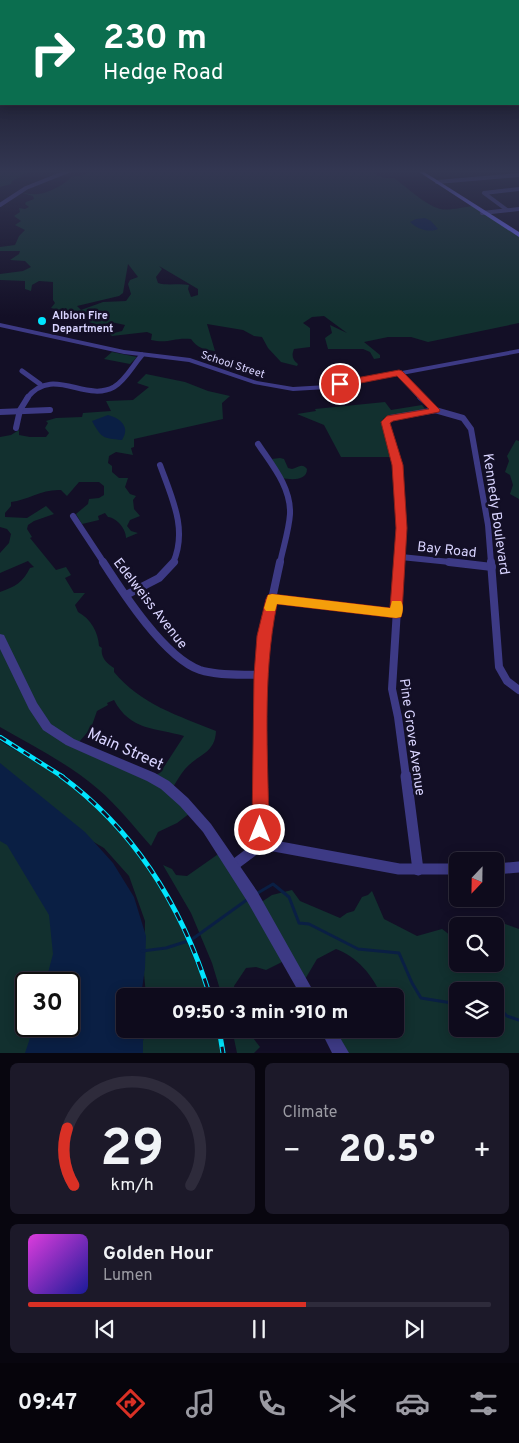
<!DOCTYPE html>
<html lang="en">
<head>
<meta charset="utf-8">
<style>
	:root { --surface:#0e0b1c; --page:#1c1929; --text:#f1f3f6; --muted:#9b9ba3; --line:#2e2b3b; --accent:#d93025 }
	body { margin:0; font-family:Overpass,sans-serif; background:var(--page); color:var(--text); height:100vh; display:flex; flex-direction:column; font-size:19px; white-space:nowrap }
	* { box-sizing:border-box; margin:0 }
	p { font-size:16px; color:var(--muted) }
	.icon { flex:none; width:28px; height:28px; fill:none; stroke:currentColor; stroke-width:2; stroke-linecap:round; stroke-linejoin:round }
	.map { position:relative; height:1053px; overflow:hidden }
	.sheet { display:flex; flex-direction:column; gap:10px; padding:10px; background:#08060f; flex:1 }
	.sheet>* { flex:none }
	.banner { position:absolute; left:0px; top:0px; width:520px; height:105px; box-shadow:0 2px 12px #0003,0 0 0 1px var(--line); background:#0b6e4f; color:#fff; overflow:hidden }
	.needle { width:32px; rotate:202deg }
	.controls { position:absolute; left:449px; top:852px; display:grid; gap:10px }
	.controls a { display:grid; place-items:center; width:55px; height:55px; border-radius:8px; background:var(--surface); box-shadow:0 2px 12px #0003,0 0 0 1px var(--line); font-size:25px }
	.speed { position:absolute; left:15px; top:972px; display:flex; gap:10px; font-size:25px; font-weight:700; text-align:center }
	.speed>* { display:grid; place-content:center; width:65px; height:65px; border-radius:50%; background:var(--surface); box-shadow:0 2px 12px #0003,0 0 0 1px var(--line); line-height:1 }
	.speed .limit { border:2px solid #111; border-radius:8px; background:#fff; color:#111 }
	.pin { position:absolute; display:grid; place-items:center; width:42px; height:42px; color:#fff; margin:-21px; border:2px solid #fff; border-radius:50%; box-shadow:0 1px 5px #0007 }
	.me { position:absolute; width:55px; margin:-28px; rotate:0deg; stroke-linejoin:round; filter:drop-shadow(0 0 4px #0008) }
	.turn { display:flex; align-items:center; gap:18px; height:105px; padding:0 20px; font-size:22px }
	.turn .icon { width:65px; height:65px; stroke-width:2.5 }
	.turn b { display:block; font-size:35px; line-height:42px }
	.big { font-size:38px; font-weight:800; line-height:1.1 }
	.sheet .tile { flex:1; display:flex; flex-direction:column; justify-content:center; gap:8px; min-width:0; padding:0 18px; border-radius:8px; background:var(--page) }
	.sheet .dial { align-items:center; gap:0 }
	.dial svg { height:130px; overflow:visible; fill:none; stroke:var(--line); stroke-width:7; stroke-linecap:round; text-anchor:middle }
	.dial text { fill:var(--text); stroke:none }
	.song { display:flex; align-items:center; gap:15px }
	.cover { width:60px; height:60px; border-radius:8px; background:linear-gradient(135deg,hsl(300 70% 55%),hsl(240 70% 35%)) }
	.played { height:5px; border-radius:2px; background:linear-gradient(90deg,var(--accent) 60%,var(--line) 60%) }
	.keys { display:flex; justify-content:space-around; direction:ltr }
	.heat { display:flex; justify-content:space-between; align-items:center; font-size:28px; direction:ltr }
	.sheet .tiles { flex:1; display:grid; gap:10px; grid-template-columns:1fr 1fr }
	.tile:last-child { grid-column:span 2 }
	.trip { position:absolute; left:116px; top:988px; width:288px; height:50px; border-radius:8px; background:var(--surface); box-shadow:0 2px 12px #0003,0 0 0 1px var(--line); font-weight:800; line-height:50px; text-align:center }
	.dock { display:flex; height:80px; justify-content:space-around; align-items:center; background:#06040b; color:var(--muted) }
	.dock .icon { width:35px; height:35px }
	.dock .active { color:var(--accent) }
	.dock b { font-size:22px; color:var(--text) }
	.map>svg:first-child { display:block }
	.green { fill:#12302f; fill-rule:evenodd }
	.water { fill:#0a1f44 }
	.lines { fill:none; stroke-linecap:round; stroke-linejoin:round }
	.stream { stroke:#0a1f44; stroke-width:3 }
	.minor-far4 { stroke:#3d3a85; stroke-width:4 }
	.minor-far3 { stroke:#3d3a85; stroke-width:5 }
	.minor-far2 { stroke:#3d3a85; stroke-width:6 }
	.minor-far1 { stroke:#3d3a85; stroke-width:8 }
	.minor { stroke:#3d3a85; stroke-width:11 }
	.tertiary { fill:#3d3a85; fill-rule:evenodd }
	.secondary { fill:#6f6bff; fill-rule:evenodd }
	.rail-far1-casing { stroke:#00e5ff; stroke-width:4.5 }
	.rail-casing { stroke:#00e5ff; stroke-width:5 }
	.rail-far1 { stroke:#130f26; stroke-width:2.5; stroke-dasharray:7; stroke-linecap:butt }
	.rail { stroke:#130f26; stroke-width:3; stroke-dasharray:9; stroke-linecap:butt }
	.route { fill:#d93025; stroke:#8d1f18 }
	.slow { fill:#f59e0b }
	.poi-dot { fill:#00e5ff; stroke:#130f26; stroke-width:2 }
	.labels { text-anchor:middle; stroke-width:5; stroke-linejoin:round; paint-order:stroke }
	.far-poi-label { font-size:11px; font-weight:bold; fill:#d9d4ff; stroke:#130f26; text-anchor:start }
	.far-street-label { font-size:11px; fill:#d9d4ff; stroke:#130f26 }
	.street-label { font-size:14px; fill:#d9d4ff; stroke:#130f26 }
	.near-street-label { font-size:16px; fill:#d9d4ff; stroke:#130f26 }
</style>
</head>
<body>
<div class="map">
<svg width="519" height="1053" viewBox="0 0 519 1053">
	<rect width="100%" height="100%" fill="#130f26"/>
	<g class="green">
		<polygon points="4,170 38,170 20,175 21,177 12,181 11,184 0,187 0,171"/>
		<path d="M96 170H263L265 171 268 170H371C378 177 384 179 394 178 408 188 424 204 440 209 450 211 463 207 472 206L519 235V323L428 342 411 337H388L364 342 380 355V358L374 359 370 352 363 349H328L325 338 332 333 330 325 347 333 324 316 312 317 303 323 310 328V347L294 349C291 356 293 360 298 364L297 366 281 362 268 348 262 337 254 336 243 330 207 324 215 351C205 350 197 348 191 339 174 337 169 344 151 340L152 334 147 332 112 336 110 334 122 331 125 325 111 322 101 326 89 322 92 318 51 308 55 303 53 300V282L39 281 32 285 31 291 25 289V281L0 280V274L23 271 31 267 25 261 10 260 19 254 20 251H0V247L15 245 19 236 25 230 15 225 21 221 14 216 20 212 19 208 25 209 29 207 25 204 26 202 34 199 33 196 22 193C27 193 32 195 38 194 46 194 68 183 72 176H80ZM128 264 138 277 130 280 128 284 131 294 126 301 103 302 81 310 77 306 119 296 123 293ZM159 266 198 289V295L191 297 188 289 189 285C179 283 167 286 158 283L156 277 162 269Z"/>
		<polygon points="112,352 137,357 130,364 104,359"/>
		<path d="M146 374 185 382 208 391 230 396 222 403 223 419 134 439V447L131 448 133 455 116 452 109 456 108 463 112 466V472L119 478H128L125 487 130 494 136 496 133 500 134 509 140 516 130 520 127 526 131 531 138 533 126 538C126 529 117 518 108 517L105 513 98 516 99 520 82 524 76 514 88 504 89 499 99 498 104 495V486L99 482H79L67 496 61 490C42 489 28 500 11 502V506L5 513V517L27 518 46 506 54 514 34 521 28 525 27 529 32 537 30 538 56 570 66 567 71 575 65 578 74 593H85L75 605 78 612C91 619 98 632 99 646L102 648C100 657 107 664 114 668V672C140 704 179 716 216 731 215 754 198 754 185 769 180 775 176 782 172 789L194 810 177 823 158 832 151 846C134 827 118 806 98 789 69 764 33 746 0 727V592C15 587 23 582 30 568L34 567 28 561 0 573V553L9 543 11 534 7 529 0 527V437L11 435 19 430V435L30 437H46L49 433 45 428 48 423 46 421 56 418 82 417 83 413 111 411 106 401 133 400 149 387 137 383ZM114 700C130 731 157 728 184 736L160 773 152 776 79 742 91 728 97 711 108 705 107 703Z"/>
		<polygon points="385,402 391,410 422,405 425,409 388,416 383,419 396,457 341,457 324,425 297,414 316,411 315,409"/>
		<polygon points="516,440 519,441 519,499 510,494 513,485 510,475 505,472 509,461 507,456"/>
		<path d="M280 458 284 459 288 468 292 469C297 468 302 462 307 469 307 481 291 480 282 478L272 459Z"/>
		<polygon points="0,741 51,771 88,797 138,852 163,890 184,935 201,976 207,996 146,996 144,973 145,921 129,876 104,848 75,831 0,771"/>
		<polygon points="0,839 23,854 56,895 58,984 26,984 26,1026 46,1026 37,1053 0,1053"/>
		<path d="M224 850 260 903 272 895 292 890 300 901 340 918 347 913 354 911 362 897 368 895 372 891 384 919 417 936 442 929C456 938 457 948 458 964H495L498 933 494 920 519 929V1053H344L330 1029H395V996H381C374 976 356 956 336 949L317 959 304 981 290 958 266 970 256 967 246 968 234 986 236 996H222L212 963 191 913 163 865 172 869 176 875 187 876ZM458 991H495V1029H458Z"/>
		<polygon points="145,1029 216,1029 221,1053 141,1053"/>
		<polygon points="232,1029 246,1029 260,1047 254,1053 237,1053"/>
	</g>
	<g class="water">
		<path d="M425 218 431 221 438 229C429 233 417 229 410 222L416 219Z"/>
		<path d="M108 415C120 418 131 427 122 440 103 438 102 439 92 421Z"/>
		<polygon points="0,763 85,832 113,863 134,897 146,936 145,968 141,996 125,996 125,1029 143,1029 143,1053 25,1053 34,1026 69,1026 69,984 45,984 53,954 49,915 7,845 0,841"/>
	</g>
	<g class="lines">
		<g class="stream">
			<polyline points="256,894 273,884 289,897 299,923 309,924 358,949 399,953 412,983 421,998 458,1004"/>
			<polyline points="142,951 166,948 191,940 248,899"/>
			<polyline points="495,1004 507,1016 519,1020"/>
		</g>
		<g class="minor-far4">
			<polyline points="437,182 519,175"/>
			<polyline points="0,205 26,188 71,170"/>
			<polyline points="507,210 484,193 519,189"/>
			<polyline points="482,213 519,209"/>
		</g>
		<g class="minor-far3">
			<polyline points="22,371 40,384"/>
			<polyline points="399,373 421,398"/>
			<path d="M27 398C53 365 85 403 114 387 126 380 133 365 142 355"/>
		</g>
		<g class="minor-far2">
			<polyline points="420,397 435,410 463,418 471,429 488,525 491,563"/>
			<polyline points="0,412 50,410"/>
			<polyline points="16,428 20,410 28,397"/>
			<path d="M258 444C272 465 291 487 290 514 289 530 283 548 280 563"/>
			<path d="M160 465C172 498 188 530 173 563"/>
			<polyline points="73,516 104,563"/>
			<polyline points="401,557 460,563"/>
			<polyline points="400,563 402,528 397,465 385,422 390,418 436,410"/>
		</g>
		<g class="minor-far1">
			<path d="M103 562C123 593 165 658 200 670 219 676 241 674 261 675"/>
			<polyline points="400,562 392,689 398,717 406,777"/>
			<polyline points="449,562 492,567"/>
			<polyline points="491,562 499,667 507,681 519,690"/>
			<polyline points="126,595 159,578 174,562"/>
			<polyline points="272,599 396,613"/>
			<polyline points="260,777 261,675 264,636 280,562"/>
		</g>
		<g class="minor">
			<polyline points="406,776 418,870"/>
			<polyline points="258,843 399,869 458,869"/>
			<polyline points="234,865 255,849 260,836 260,776"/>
			<polyline points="495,869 519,867"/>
		</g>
		<g class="tertiary">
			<polygon points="0,323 124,350 190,358 257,381 293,387 327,385 519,349 519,353 327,389 293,391 254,384 189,362 124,354 0,327"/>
			<polygon points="0,634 4,635 37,703 51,724 74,739 155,773 169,781 188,798 211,824 257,891 316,996 301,996 247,901 203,832 180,806 161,789 147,781 66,745 43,730 29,709 0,649"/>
			<polygon points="320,1029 335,1029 349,1053 332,1053"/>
		</g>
		<polygon class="secondary" points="416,170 421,170 519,232 519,237"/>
		<g class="rail-far1-casing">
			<polyline id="rail-far1" points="0,737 63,777"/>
		</g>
		<g class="rail-casing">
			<g id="rail">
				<path d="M61 776C136 831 183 909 210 996"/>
				<polyline points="219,1029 223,1053"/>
			</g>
		</g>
		<use href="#rail-far1" class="rail-far1"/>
		<use href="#rail" class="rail"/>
	</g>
	<linearGradient id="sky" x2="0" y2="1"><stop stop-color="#0a0815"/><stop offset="0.54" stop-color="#333752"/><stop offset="1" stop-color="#333752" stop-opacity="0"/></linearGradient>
	<rect width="519" height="317" fill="url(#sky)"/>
	<path class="route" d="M399 370 402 371 440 410 439 412 393 421 390 423 403 465 407 528 402 613 401 617 396 618 277 604C262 677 268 755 269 830L266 835 260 838 255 835 252 830 254 675 257 636 266 599 268 595 272 594 390 608 396 528 392 465 381 422 387 416 429 409 397 376 340 387 336 384 340 381Z"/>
	<path class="slow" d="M272 594 390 608 392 601H401C404 606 403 612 401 617L396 618 277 604 275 611H266L264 608 268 595Z"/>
	<circle class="poi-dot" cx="42" cy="321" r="5"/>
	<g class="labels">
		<g class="far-poi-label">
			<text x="52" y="319">Albion Fire<tspan x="52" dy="13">Department</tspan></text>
		</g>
		<g class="far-street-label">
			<text transform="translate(233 364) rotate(18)" y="4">School Street</text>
		</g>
		<g class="street-label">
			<text transform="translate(497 514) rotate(82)" y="5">Kennedy Boulevard</text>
			<text transform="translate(447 549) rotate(6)" y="5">Bay Road</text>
			<text transform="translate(151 603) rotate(52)" y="5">Edelweiss Avenue</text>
			<text transform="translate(413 737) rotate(82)" y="5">Pine Grove Avenue</text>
		</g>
		<g class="near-street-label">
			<text transform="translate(126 748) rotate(24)" y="6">Main Street</text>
		</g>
	</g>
</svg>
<div class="controls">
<a><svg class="needle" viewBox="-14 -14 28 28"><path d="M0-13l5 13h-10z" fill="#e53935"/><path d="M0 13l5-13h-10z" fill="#9b9ba3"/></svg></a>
<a><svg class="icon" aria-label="search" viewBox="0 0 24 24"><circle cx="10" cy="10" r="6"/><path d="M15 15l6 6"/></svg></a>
<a><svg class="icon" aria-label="layers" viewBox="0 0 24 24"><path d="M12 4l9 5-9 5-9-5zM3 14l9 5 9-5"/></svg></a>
</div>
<div class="speed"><div class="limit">30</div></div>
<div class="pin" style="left:340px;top:384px;background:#d93025"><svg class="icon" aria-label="arrive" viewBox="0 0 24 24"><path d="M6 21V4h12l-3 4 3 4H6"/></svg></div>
<svg class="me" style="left:260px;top:830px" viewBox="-20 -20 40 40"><circle r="17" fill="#d93025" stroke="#fff" stroke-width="3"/><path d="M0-11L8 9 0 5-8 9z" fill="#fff"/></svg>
<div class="trip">09:50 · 3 min · 910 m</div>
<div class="banner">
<div class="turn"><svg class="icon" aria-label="right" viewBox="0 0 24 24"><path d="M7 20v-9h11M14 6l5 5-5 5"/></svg><div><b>230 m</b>Hedge Road</div></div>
</div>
</div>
<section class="sheet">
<div class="tiles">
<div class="tile dial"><svg viewBox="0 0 100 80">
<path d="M14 69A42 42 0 1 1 86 69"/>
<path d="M14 69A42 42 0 0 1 10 34" stroke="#d93025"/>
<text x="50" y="56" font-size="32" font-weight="700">29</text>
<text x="50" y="72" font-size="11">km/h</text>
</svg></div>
<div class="tile"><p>Climate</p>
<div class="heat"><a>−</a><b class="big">20.5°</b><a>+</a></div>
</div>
<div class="tile">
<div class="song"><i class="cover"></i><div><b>Golden Hour</b><p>Lumen</p></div></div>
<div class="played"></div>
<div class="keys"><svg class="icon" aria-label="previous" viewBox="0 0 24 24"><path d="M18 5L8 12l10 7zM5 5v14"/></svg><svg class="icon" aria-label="pause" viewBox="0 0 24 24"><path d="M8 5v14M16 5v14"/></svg><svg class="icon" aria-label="next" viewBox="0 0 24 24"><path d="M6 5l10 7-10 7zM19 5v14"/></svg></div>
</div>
</div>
</section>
<nav class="dock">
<b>09:47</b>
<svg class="icon active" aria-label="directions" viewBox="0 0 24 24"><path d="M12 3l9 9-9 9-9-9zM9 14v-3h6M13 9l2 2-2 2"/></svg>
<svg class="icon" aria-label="music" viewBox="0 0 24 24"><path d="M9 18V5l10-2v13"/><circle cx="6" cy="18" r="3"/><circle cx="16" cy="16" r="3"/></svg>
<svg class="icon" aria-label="phone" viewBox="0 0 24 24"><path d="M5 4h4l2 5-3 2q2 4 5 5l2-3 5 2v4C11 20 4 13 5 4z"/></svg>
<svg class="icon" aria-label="climate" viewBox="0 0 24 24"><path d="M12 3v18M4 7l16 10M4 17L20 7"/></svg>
<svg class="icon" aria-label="car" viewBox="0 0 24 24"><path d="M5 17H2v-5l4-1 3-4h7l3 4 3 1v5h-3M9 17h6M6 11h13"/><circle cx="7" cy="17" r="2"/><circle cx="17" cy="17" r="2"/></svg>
<svg class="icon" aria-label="filters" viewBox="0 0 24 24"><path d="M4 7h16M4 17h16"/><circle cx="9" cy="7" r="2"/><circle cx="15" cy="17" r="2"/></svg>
</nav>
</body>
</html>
